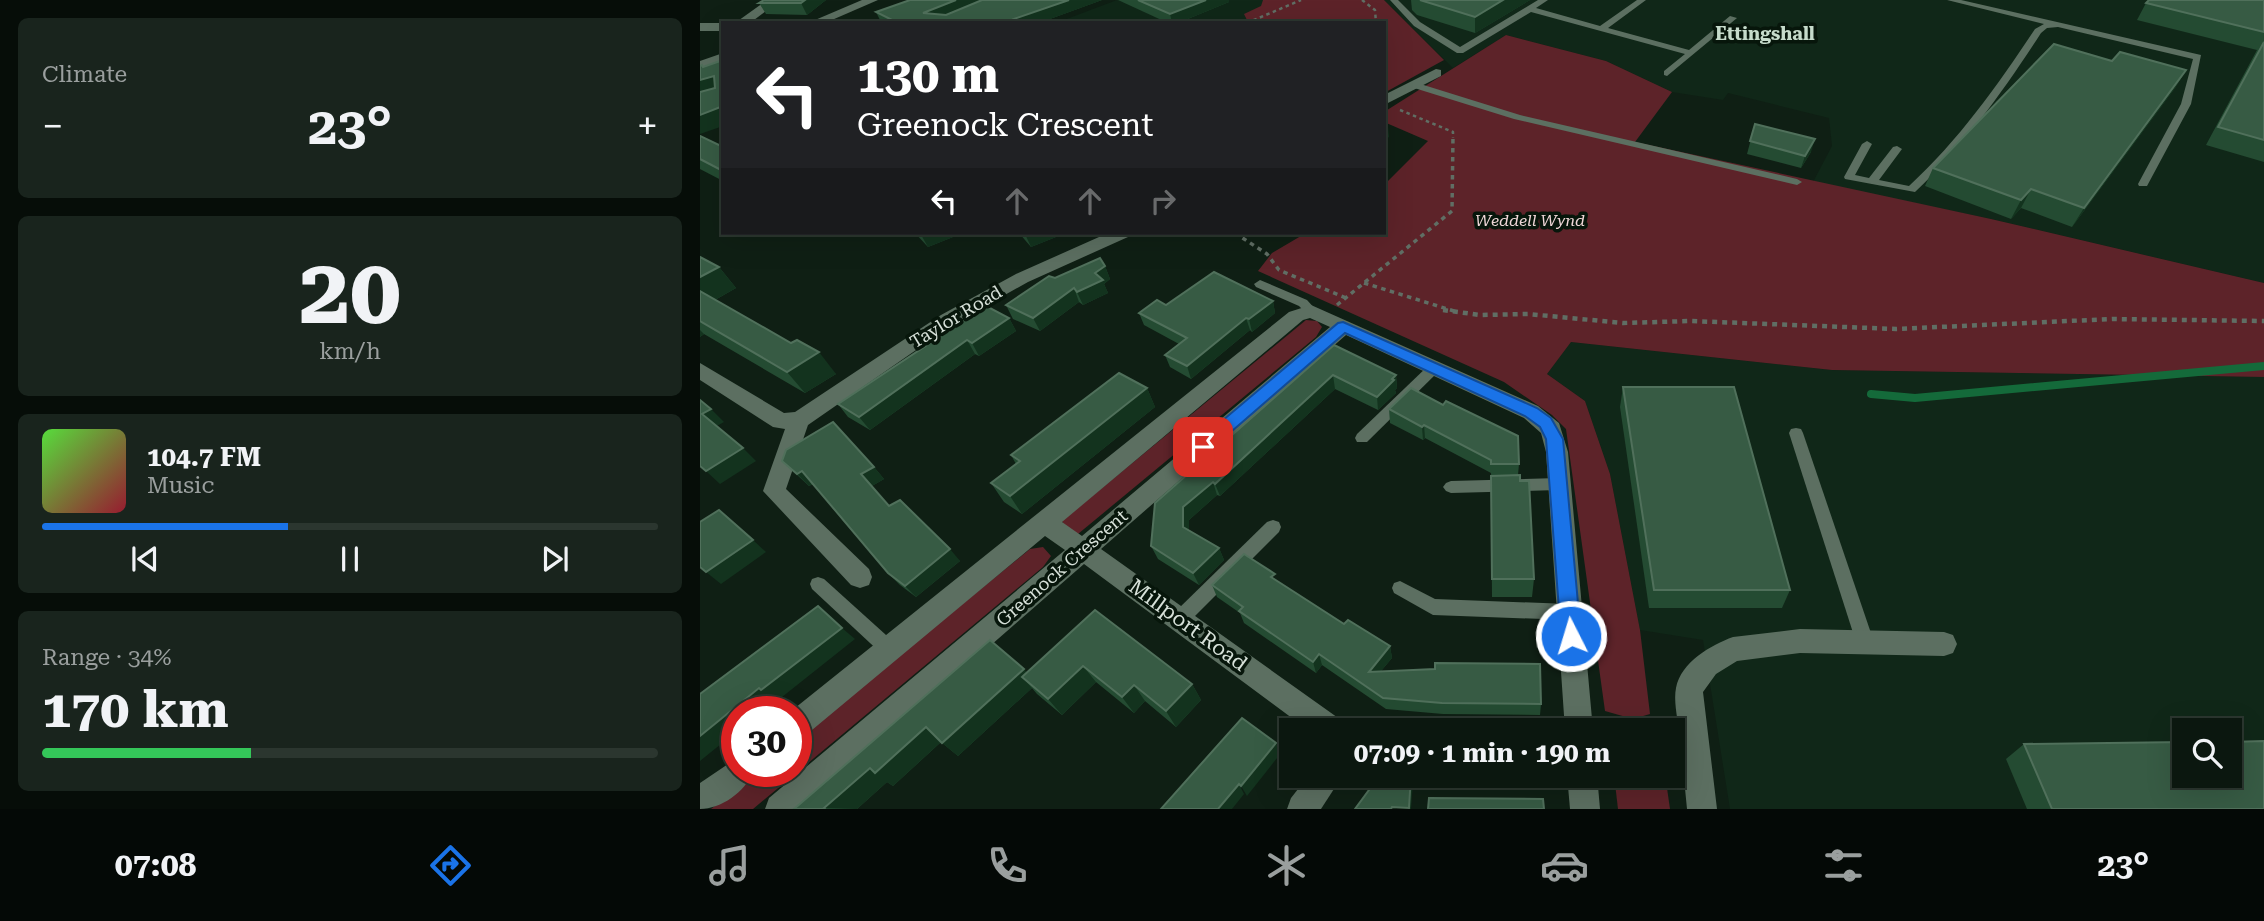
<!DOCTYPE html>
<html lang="en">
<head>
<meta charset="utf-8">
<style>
	:root { --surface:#0b170f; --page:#19241d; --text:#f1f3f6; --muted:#9a9f9e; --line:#2b362f; --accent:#1a73e8 }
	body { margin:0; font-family:"Roboto Serif",serif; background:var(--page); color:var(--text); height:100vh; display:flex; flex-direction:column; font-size:26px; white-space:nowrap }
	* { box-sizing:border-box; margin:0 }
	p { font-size:23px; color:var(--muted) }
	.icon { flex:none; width:38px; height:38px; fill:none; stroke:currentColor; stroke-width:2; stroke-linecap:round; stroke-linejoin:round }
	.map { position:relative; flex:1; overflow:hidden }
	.sheet { display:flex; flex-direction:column; gap:18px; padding:18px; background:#060d08; width:700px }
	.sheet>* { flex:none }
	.guide { position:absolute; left:21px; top:21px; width:665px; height:214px; border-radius:0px; box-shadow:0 7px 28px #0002,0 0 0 2px var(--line); background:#202124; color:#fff; overflow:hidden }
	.fabs { position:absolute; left:1472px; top:718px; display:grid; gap:14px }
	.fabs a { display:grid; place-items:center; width:70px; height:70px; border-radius:0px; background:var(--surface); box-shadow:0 7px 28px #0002,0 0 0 2px var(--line); font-size:35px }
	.speed { position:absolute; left:21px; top:696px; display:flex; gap:14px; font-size:35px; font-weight:700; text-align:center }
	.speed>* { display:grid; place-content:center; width:91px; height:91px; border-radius:50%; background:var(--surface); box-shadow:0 7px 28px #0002,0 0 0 2px var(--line); line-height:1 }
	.speed .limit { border:10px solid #d22; background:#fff; color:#111 }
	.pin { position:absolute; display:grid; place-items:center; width:60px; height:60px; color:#fff; margin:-30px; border-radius:14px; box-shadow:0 4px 10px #0006 }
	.me { position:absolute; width:77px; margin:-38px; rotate:355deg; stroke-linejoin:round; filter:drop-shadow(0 0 5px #0008) }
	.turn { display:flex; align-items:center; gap:24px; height:147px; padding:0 21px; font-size:32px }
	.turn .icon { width:91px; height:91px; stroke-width:2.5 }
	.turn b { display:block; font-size:49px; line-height:60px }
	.lanes { display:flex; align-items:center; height:66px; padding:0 21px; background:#0003; justify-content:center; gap:35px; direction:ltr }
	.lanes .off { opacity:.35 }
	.big { font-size:52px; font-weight:700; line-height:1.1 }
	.sheet .card { flex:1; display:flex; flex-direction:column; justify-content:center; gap:10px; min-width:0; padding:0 24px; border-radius:10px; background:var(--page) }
	.sheet .dial { align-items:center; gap:0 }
	.dial b { font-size:91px; line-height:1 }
	.song { display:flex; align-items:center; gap:21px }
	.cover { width:84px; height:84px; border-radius:10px; background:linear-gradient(135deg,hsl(110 70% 55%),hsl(350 70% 35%)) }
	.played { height:7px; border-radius:4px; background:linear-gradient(90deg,var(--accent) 40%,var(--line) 40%) }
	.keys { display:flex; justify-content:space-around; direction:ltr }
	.heat { display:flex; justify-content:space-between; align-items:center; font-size:38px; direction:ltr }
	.charge { height:10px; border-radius:5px; background:linear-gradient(90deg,#34c759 34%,var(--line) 0) }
	.trip { position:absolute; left:579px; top:718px; width:406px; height:70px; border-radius:0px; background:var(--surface); box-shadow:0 7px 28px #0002,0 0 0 2px var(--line); font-weight:700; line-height:70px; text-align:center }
	.tabs { display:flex; height:112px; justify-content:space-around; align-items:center; background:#040906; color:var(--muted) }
	.tabs .icon { width:49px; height:49px }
	.tabs .on { color:var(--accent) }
	.tabs b { font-size:32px; color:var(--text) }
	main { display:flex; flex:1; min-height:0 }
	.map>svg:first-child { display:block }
	.built { fill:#102718; fill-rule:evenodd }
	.green { fill:#5d2329 }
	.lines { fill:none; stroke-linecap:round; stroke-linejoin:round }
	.stream { stroke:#146a3a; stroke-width:8 }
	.path-far2 { stroke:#606e64; stroke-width:2.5; stroke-dasharray:3.5 3.5; stroke-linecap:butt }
	.path-far1 { stroke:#606e64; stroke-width:3.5; stroke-dasharray:4.5 4.5; stroke-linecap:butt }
	.path { stroke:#606e64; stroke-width:4.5; stroke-dasharray:5 5; stroke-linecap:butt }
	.lane { fill:#5c6f61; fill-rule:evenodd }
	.street { fill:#5c6f61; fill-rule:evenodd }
	.wall { fill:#244b32 }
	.shaded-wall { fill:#13331e }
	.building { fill:#375b44; stroke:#50705b; stroke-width:2 }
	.route { fill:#1a73e8; stroke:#114b97; stroke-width:2 }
	.labels { text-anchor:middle; stroke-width:7; stroke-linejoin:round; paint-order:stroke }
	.far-park-label { font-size:16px; font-style:italic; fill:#f1d8d9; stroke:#07160b }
	.far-quarter-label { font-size:18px; font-weight:bold; fill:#c6dbcb; stroke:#07160b }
	.street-label { font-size:18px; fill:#d7e1d9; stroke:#07160b }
	.near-street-label { font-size:21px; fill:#d7e1d9; stroke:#07160b }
</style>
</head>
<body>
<main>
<section class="sheet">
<div class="card"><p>Climate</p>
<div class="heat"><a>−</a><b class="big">23°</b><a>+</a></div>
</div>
<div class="card dial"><b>20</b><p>km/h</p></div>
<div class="card">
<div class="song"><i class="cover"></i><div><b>104.7 FM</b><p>Music</p></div></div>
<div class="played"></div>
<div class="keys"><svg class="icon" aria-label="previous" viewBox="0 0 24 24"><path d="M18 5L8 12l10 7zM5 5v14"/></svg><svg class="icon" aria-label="pause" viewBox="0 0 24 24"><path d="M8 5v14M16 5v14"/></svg><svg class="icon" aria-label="next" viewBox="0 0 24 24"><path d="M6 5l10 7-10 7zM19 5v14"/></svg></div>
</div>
<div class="card"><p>Range · 34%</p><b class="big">170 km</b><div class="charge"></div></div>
</section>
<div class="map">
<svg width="1564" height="809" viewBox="0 0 1564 809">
	<rect width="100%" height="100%" fill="#0f1f14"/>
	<g class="built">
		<polygon points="417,0 581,0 588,3 539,23 356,23"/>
		<polygon points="684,0 1564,0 1564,283 1291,219 1113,182 1132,146 1129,118 1028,93 1023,100 972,92 906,61 806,35 753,68"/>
		<path d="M871 342 1132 370 1564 377V809H1030L1003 640 940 630 910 474 885 401 847 374ZM1484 730H1530V775H1484Z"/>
	</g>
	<g class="green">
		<polygon points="563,0 684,0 744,60 684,93 684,23 539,23 547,20 544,14 561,6"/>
		<polygon points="806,35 906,61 972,92 935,142 1291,219 1564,283 1564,377 1132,370 871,342 847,374 885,401 910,474 940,630 950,714 933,719 905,711 866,429 852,415 804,382 558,271 572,253 606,233 684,233 684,185 728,141 684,122 684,112"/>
		<polygon points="606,320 617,321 622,327 616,337 378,534 367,532 362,521"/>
		<polygon points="343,547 351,556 343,567 53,809 11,809 57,772 96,772 96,740 330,549"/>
		<polygon points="914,775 954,775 966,781 970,809 918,809"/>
	</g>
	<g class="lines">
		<polyline class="stream" points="1171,394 1215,398 1564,366"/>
		<g class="path-far2">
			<polyline points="662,0 675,10 676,23"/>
			<polyline points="547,23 601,0"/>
			<polyline points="700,110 753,132 753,138"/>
		</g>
		<g class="path-far1">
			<polyline points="535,233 567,254 579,270 646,298"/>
			<polyline points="664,283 754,311"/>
			<polyline points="637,305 752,211 753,136"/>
		</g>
		<polyline class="path" points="743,310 780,315 828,314 923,323 991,321 1196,329 1412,319 1564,321"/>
		<g class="lane">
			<polygon points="690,0 698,0 720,22 760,47 838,0 848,0 836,8 900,26 937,0 946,0 908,28 989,50 1030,16 1037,18 967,76 964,75 964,71 985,54 831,12 763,53 757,53 714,26"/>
			<path d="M1247 0H1261L1501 55 1491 104 1447 186H1439L1438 184 1481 104 1493 59 1358 27 1347 28 1341 33C1304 90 1265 145 1215 192L1145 179 1144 177 1162 144 1167 141 1172 144 1155 175 1169 178 1193 147 1197 146 1202 149 1179 180 1209 186C1259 140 1297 86 1335 29L1344 24Z"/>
			<polygon points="714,82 820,115 1097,179 1102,182 1097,185 814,119 711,87 711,83"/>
			<polygon points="560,280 607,300 617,311 615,314 607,314 599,306 556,287 554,284"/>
			<polygon points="734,363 739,365 741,368 739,371 667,442 657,442 655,438 657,434 729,365"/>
			<polygon points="1096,428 1101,429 1103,433 1174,642 1171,648 1165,650 1159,648 1156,642 1089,433 1091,429"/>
			<polygon points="858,478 863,480 866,484 863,488 858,490 751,493 746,491 743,487 746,483 751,481"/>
			<polygon points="573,520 579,522 581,527 579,532 487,624 481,626 475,624 472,618 475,612 567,522"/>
			<polygon points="118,577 124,579 196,644 199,650 196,656 190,658 184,656 112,589 110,584 112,579"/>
			<polygon points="700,581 735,599 869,604 875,607 878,612 875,617 869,620 733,615 694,593 692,588 694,583"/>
		</g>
		<g class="street">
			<polygon points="67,0 81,0 50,23 35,23"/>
			<polygon points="162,0 178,0 125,23 108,23"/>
			<rect x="0" y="23" width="23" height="8"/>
			<polygon points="23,53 23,62 0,70 0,61"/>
			<polygon points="736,69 741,70 741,76 684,105 684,95"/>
			<polygon points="408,233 431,233 428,237 328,282 255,323 108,425 86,489 169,569 172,577 169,585 160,588 151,585 63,491 85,429 73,427 0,380 0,363 84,413 95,412 241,315 316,274"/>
			<path d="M611 305 838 406 859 423 868 452 893 730H865L846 452 841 433 824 418 646 335 401 549 641 720 645 730H608L384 564 103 809H65L69 798 365 550 345 536 106 735 96 739V712H90L589 312ZM610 318 630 327 382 536 362 522 603 320Z"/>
			<path d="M1100 629 1244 632 1253 635 1257 644 1253 653 1244 656 1100 653 1037 661 1016 674 1003 692 1017 809H987L983 768 973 767V739H980C979 724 973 703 976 688 981 662 1011 645 1033 637Z"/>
			<path d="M37 758V772H53C45 792 21 809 0 809V783Z"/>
			<polygon points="609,775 643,775 621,809 587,809 591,798"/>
			<polygon points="867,775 897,775 900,809 870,809"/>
		</g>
	</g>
	<g class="wall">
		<polygon points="126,0 107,15 66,14 59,3"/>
		<polygon points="210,0 402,0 339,23 181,22 176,12"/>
		<polygon points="418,0 529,0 529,2 478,23 468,23"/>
		<polygon points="711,0 830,0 775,33 717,15 712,10"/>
		<polygon points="1564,0 1564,162 1506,145 1557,50 1437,20 1446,3"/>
		<polygon points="1412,61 1486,70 1475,88 1372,227 1321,208 1311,219 1225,186 1233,168"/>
		<polygon points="1055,124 1111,152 1101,168 1047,154"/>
		<polygon points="0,136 23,147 23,181 0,169"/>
		<polygon points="120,233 173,233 174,235 128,237"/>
		<polygon points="215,233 263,233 228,247"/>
		<polygon points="319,233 366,233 331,247"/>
		<polygon points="0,257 19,267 36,288 15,300 136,374 105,393 4,334 0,337"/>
		<polygon points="405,266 410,279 404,284 408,293 383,305 379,302 340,331 313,319 306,305 355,278"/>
		<polygon points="573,301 575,313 552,332 550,330 491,379 470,367 465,355 479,344 444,325 439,313 466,305"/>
		<polygon points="309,318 316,331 279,356 275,354 170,430 148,417 138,404"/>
		<polygon points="634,345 696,375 697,388 695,390 696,393 678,410 635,389 520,496 517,495 489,520 489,530 519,548 524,560 499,585 458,559 451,546"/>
		<polygon points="923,387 1090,590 1082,608 949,608 920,407"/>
		<polygon points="447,388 455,407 322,514 304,502 291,483 316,464 311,455"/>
		<polygon points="689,409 819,464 818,475 834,579 832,597 792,597 791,473 725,438 723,440 690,423"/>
		<polygon points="82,461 174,467 184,479 172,486 189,506 260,561 216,597 200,585 188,573 113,484 109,486"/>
		<polygon points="577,581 644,624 690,646 692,658 681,671 841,704 840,715 743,714 686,709 622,665 616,673 544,623 540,613 517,597 512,585"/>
		<polygon points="395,610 492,684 501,700 476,727 445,701 434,713 396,682 362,715 337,694 332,688 258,756 241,742 193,786 187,782 157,809 94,809 327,673"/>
		<polygon points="1324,744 1564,809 1327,809 1306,759"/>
	</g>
	<g class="shaded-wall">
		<polygon points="105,0 126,0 107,15 101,3"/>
		<polygon points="256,0 287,0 230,23 223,13"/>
		<polygon points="369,0 402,0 339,23 315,23 314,19"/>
		<polygon points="506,0 529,0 529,2 478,23 472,23 470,14"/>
		<polygon points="803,0 830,0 775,33 775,17"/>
		<polygon points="1486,70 1475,88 1372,227 1384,208"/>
		<polygon points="14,76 23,88 0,98 0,80"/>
		<polygon points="23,106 23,126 0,134 0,115"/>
		<polygon points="688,127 689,137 684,140 684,129"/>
		<polygon points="1115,139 1111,152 1101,168 1105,156"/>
		<polygon points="1331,189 1321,208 1311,219 1321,200"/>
		<polygon points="220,233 263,233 228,247"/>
		<polygon points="329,233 366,233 331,247 325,234"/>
		<polygon points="405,266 410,279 404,284 408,293 383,305 377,292 395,273"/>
		<polygon points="19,267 36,288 6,305 0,299 0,277"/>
		<polygon points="374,288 379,302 340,331 333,318"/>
		<polygon points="573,301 575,313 552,332 549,319"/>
		<polygon points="309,318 316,331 279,356 272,343"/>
		<polygon points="546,318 550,330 491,379 487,366"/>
		<polygon points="0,330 4,334 0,337"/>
		<polygon points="267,340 275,354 170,430 159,417"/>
		<polygon points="119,352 136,374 105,393 87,372"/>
		<polygon points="633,375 635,389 520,496 515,484"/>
		<polygon points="696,375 697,388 695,390 696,393 678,410 677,397"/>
		<polygon points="447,388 455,407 322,514 310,496"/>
		<polygon points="11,409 24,422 15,427 2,414"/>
		<polygon points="724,425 725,438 723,440 722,427"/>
		<polygon points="43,448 56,461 20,484 6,471"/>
		<polygon points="174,467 184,479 172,486 161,474"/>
		<polygon points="102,471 114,483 109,486 97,474"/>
		<polygon points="513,482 517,495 489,520 489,540 483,527 483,507"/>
		<polygon points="53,540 66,552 21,584 6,572"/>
		<polygon points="519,548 524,560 499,585 493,573"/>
		<polygon points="250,549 260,561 216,597 205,586"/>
		<polygon points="142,628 155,639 77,701 75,699 59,712 37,712 37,731 0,761 0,736 59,688"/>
		<polygon points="690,646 692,658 671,683 669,672"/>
		<polygon points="619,654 622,665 616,673 613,662"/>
		<polygon points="383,666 396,682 362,715 348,699"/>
		<polygon points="324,669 337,684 322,677 332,688 258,756 242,743"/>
		<polygon points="492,684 501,700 476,727 466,711"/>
		<polygon points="434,685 445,701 434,713 422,697"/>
		<polygon points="226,727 242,741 193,786 187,782 157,809 124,808 170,768"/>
		<polygon points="576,743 581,753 547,796 541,786"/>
		<polygon points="711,775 713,783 711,809 709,809"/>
		<polygon points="539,784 544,794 532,809 518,809"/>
	</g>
	<g class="building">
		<polygon points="64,0 105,0 101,3 59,3"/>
		<polygon points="210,0 256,0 223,13 246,15 282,0 369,0 314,19 321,23 198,23 176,12"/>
		<polygon points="438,0 506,0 470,14"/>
		<polygon points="720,0 803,0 775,17"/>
		<polygon points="1449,0 1564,0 1564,32 1446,3"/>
		<polygon points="1564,42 1564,140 1518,127"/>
		<polygon points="1354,44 1412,61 1420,52 1486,70 1384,208 1331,189 1321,200 1233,168"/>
		<polygon points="23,60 23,106 0,115 0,92 15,88 14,76 0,80 0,66 2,65 3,67"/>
		<polygon points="1055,124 1115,139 1105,156 1050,141"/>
		<polygon points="0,136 23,147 23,171 0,159"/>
		<polygon points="0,257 19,267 0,277"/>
		<polygon points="400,258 405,266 395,273 403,280 377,292 374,288 333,318 306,305 349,276 355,278"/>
		<polygon points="514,272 573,301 549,319 546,318 487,366 465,355 487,338 439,313 457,300 466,305"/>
		<polygon points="0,291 91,343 97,340 119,352 87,372 0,321"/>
		<polygon points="286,306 309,318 272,343 267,340 159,417 138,404"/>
		<polygon points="634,345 696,375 692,379 694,380 677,397 633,375 515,484 513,482 483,507 483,527 519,548 493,573 451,546 455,503"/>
		<polygon points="419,373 447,388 310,496 291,483 320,461 311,455"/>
		<polygon points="923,387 1034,387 1090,590 954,590"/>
		<polygon points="711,388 743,405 746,401 818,436 819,464 791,464 791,460 724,425 722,427 689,409"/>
		<polygon points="0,400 11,409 2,414 43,448 6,471 0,466"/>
		<polygon points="133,422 174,467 161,474 189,506 200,500 250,549 205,586 188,573 102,471 97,474 82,461 86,450"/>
		<polygon points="820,475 820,481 829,481 834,579 792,579 791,476"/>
		<polygon points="19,510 53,540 6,572 0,567 0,522"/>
		<polygon points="544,554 575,574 571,577 644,624 648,620 690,646 669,672 735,669 735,663 840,664 841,704 742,703 683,698 619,654 613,662 539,611 543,607 512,585"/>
		<polygon points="118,606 142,628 61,690 59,688 0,736 0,694"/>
		<polygon points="395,610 492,684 466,711 434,685 422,697 383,666 348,699 322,677"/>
		<polygon points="290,640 324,669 242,743 226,727 175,773 170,768 124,808 125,809 94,809"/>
		<polygon points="542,718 576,743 541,786 539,784 518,809 461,809"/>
		<polygon points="1564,741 1564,809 1352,809 1324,744 1484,742 1484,775 1530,775 1530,742"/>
		<polygon points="680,775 711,775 709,808 692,807 691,809 655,809"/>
		<polygon points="729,798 843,799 844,809 728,809"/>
	</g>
	<polygon class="route" points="643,322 837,408 851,418 863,439 881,636 878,642 871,645 864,642 861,636 846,439 840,427 825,416 645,333 509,451 497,451 495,447 497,442 638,323"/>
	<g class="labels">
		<g class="far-park-label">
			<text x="830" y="226">Weddell Wynd</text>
		</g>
		<g class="far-quarter-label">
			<text x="1065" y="40">Ettingshall</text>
		</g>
		<g class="street-label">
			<text transform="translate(256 317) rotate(-31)" y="6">Taylor Road</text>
			<text transform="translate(362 568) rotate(-41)" y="6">Greenock Crescent</text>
		</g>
		<g class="near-street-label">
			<text transform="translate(488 625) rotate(36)" y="7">Millport Road</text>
		</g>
	</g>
</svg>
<div class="fabs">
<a><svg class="icon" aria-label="search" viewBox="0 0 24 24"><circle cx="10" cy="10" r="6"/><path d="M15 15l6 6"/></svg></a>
</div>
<div class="speed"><div class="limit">30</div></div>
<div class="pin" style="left:503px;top:447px;background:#d93025"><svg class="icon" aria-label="arrive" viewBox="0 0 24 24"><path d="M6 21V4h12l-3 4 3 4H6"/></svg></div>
<svg class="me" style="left:871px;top:636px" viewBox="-20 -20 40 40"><circle r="17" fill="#1a73e8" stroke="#fff" stroke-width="3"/><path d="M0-11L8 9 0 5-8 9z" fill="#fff"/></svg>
<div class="trip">07:09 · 1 min · 190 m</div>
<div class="guide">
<div class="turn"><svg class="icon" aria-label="left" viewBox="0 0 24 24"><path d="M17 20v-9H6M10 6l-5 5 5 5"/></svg><div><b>130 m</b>Greenock Crescent</div></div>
<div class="lanes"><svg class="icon" aria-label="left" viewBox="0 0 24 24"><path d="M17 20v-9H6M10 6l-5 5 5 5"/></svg><svg class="icon off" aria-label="ahead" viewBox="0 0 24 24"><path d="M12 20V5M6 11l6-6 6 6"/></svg><svg class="icon off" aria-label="ahead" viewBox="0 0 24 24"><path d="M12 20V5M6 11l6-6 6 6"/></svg><svg class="icon off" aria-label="right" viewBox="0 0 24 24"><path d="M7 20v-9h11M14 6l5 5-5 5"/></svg></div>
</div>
</div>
</main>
<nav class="tabs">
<b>07:08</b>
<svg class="icon on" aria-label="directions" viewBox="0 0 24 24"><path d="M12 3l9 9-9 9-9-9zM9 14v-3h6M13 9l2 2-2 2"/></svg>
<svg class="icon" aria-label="music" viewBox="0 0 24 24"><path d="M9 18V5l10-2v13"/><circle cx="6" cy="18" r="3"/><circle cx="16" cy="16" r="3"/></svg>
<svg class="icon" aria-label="phone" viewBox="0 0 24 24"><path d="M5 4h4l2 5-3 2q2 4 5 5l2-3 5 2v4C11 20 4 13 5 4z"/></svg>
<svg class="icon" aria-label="climate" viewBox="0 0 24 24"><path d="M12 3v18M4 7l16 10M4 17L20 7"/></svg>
<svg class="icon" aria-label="car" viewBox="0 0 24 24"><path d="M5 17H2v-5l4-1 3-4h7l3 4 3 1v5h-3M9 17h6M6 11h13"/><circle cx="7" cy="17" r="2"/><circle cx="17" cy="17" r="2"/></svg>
<svg class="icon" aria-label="filters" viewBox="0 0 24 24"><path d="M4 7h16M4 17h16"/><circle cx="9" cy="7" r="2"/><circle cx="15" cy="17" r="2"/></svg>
<b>23°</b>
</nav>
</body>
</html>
